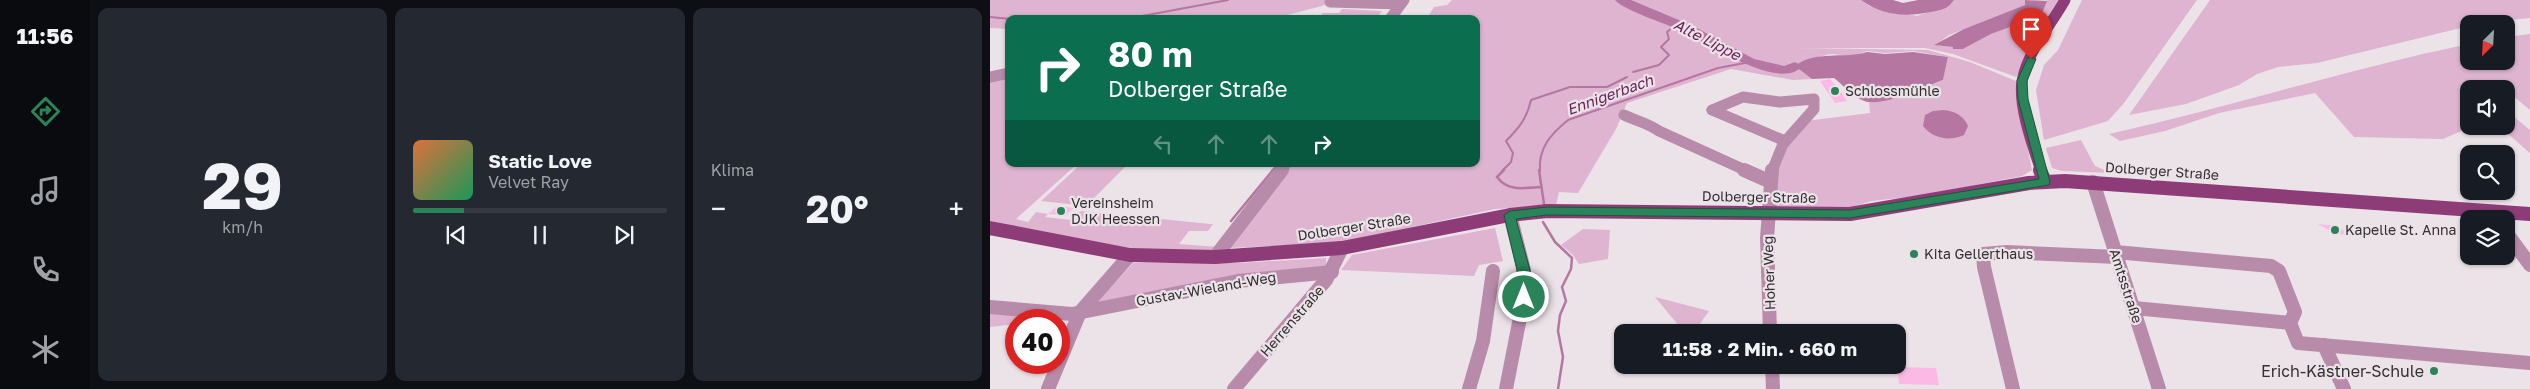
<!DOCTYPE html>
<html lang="de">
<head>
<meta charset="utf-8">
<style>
	:root { --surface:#171b24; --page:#242831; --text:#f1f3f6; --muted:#9ea1a6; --line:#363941; --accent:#2a8359 }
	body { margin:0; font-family:"Golos Text",sans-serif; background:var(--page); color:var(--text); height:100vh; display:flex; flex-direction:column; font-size:19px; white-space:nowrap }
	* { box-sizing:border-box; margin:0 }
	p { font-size:16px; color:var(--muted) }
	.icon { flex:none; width:28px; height:28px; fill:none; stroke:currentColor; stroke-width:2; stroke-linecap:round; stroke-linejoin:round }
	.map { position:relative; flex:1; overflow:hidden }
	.side { display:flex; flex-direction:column; gap:8px; padding:8px; background:#0d0f14; width:900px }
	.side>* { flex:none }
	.banner { position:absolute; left:15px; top:15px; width:475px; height:152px; border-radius:10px; box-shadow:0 1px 4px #0004; background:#0b6e4f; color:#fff; overflow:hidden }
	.needle { width:32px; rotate:204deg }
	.fabs { position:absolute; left:1470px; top:15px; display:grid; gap:10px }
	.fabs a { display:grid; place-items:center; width:55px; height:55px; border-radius:10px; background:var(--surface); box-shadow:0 1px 4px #0004; font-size:25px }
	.speed { position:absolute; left:15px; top:309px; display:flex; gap:10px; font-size:25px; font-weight:700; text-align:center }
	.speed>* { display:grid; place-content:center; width:65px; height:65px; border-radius:50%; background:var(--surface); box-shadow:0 1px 4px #0004; line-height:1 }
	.speed .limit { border:8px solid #d22; background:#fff; color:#111 }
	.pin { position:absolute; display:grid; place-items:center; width:42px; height:42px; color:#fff; margin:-51px -21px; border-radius:50% 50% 50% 0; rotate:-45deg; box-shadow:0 0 5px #0007 }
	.pin .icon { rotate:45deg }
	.me { position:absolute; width:55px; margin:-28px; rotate:0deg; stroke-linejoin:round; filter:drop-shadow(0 0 4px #0008) }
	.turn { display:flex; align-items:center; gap:18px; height:105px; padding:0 20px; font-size:22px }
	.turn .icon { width:65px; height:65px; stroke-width:2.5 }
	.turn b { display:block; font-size:35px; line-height:42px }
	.lanes { display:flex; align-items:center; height:48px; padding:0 20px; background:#0003; justify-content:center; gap:25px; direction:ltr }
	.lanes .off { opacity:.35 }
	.big { font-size:38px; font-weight:700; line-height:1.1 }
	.side .widget { flex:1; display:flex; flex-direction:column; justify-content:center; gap:8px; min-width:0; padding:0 18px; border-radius:10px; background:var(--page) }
	.side .dial { align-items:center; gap:0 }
	.dial b { font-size:65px; line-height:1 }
	.song { display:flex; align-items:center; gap:15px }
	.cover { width:60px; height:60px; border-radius:8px; background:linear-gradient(135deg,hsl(20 70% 55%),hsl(150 70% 35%)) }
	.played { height:5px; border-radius:2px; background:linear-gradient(90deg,var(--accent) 20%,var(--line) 20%) }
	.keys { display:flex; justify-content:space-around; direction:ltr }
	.heat { display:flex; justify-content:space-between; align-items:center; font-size:28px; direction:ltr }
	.side .tiles { flex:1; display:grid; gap:8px; grid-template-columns:repeat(3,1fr) }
	.trip { position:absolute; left:624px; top:324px; width:292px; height:50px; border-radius:10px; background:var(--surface); box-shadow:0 1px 4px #0004; font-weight:700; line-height:50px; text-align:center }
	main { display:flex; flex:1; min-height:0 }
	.tab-bar { display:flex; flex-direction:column; width:90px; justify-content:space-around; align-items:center; background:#090b0e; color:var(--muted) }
	.tab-bar .icon { width:35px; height:35px }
	.tab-bar .selected { color:var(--accent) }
	.tab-bar b { font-size:22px; color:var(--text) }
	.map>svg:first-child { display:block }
	.green { fill:#deb4d0 }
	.water { fill:#b577a2 }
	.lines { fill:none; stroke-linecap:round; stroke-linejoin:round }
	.stream-far1 { stroke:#b577a2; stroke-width:2 }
	.stream { stroke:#b577a2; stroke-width:2.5 }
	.river { fill:#b577a2; fill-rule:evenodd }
	.building { fill:#fcb9e6 }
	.minor-far1 { stroke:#b98baa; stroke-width:11 }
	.minor { stroke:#b98baa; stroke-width:14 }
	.major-far1 { stroke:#8d3c78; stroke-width:11 }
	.major { stroke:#8d3c78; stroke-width:14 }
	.route { fill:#2a8359; stroke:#1b553a }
	.poi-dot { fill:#2a8359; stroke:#ebe3e8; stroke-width:2 }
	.labels { text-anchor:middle; stroke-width:4.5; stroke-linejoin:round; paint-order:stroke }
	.poi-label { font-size:14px; fill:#333032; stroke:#ebe3e8; text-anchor:start }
	.street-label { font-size:14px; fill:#333032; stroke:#ebe3e8 }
	.water-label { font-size:15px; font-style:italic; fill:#6b2059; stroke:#ebe3e8 }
	.near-poi-label { font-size:16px; fill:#333032; stroke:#ebe3e8; text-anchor:end }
</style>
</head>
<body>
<main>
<nav class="tab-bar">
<b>11:56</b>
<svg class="icon selected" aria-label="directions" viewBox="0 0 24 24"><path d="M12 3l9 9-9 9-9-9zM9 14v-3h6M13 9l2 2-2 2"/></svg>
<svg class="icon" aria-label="music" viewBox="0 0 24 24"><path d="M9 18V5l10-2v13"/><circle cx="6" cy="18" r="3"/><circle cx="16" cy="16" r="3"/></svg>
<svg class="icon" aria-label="phone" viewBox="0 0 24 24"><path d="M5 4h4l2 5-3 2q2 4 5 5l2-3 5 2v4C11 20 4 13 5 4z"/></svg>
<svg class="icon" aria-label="climate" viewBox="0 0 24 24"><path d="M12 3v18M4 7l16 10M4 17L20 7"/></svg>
</nav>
<section class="side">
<div class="tiles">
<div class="widget dial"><b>29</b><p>km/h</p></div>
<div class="widget">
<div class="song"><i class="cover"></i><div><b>Static Love</b><p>Velvet Ray</p></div></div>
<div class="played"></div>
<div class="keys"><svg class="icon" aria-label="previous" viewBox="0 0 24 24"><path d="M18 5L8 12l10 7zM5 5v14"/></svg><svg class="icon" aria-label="pause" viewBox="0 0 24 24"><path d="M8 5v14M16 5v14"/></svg><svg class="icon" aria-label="next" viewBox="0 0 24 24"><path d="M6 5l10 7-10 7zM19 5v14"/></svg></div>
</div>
<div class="widget"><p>Klima</p>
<div class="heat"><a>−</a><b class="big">20°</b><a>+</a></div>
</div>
</div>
</section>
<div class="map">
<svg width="1540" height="389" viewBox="0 0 1540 389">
	<rect width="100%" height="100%" fill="#ebe3e8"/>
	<g class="green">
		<polygon points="0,0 411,0 343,0 332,6 282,19 19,19 19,29 0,28"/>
		<polygon points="462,0 871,0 879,6 927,16 961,4 964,0 1035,0 1035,5 959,35 945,45 963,47 963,49 973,49 1001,34 1042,19 1057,0 1071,0 1026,77 963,54 935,48 808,48 938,50 980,62 1026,81 1026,91 1042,170 1032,176 935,195 882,201 859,208 779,208 786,162 816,121 880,113 879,102 926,92 953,80 958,57 923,51 895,53 877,51 864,56 840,54 811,62 806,66 822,79 803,80 741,69 637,103 626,129 588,193 569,192 566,205 505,209 348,243 238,248 303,164 486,164 486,19 439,15 444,7 457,5"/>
		<polygon points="1092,0 1207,0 1134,103 1118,121 1054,140 1046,90 1054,65 1068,50"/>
		<polygon points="1220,0 1540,0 1540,18 1479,24 1479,26 1327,63 1288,67 1267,74 1249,85 1196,104 1139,115"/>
		<polygon points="352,9 392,11 386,19 327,19 333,13 349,13"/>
		<path d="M1540 34V110C1513 88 1510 80 1475 91L1479 93V126H1483L1453 139 1364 137 1325 93 1229 113 1175 131 1130 141 1119 134C1240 107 1358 69 1479 44V61H1516V37Z"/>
		<path d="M19 76V164H87L26 219 38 222 46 212 58 214 55 217 81 220 91 211 220 224H223L218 231H199L189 244 228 247C195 266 41 230 0 221V80Z"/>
		<polygon points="1516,110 1540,130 1540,153 1509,126 1516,126"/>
		<polygon points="1091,140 1105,166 1121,173 1072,171 1062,168 1056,148"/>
		<polygon points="91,164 138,164 96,206 51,201"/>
		<polygon points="505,228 513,261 489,265 484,276 351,270 362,255"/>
		<polygon points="593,229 620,230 618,259 589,264 583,255 571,245"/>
		<polygon points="336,258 336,268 102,308 143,263 248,263"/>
		<polygon points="665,297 719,311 704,332 694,332"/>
		<polygon points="0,312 57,318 26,320 26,324 0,327"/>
	</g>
	<g class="water">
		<path d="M871 0H903L913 3 928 0H964C958 9 951 10 941 12 915 17 893 16 871 0Z"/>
		<polygon points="1035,0 1057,1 1052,13 1042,19 1001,34 973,49 963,49 963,47 944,45 974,29 1035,5"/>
		<path d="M877 52 895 54 923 52 958 57 953 80C935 87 899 104 879 102 867 101 854 86 844 78L822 79 805 66C825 50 855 59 877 52Z"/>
		<path d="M954 110C966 112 973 115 978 126L974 135C959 142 942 138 933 126L935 115 943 111Z"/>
	</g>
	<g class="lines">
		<g class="stream-far1">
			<polyline points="0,17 21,19"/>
			<polyline points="136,19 238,0"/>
			<polyline points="643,72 669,65 679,55 671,47 679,39 677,32 687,24"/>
			<polyline points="282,171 288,164"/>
			<path d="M512 171 521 162 523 153 516 141C529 128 537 118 541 100L580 87H617L637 77"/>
			<path d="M550 171C548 148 561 134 578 120L728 68 760 62"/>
		</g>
		<g class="stream">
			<path d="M514 170 507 177C518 192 534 188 551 187"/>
			<polyline points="549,170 554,204"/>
			<polyline points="241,221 283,170"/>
			<polyline points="553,222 565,242 582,258 581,269 572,287 576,301 570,315 568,331 573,357 568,389"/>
		</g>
		<path class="river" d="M625 0H641L703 26 764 59 794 66 805 62 812 66C791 93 714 41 692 31 677 24 633 10 625 0Z"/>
	</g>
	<g class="building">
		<polygon points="840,79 850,90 857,101 845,103 830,81"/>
		<polygon points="67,206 70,206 84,208 75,216 58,214"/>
		<polygon points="1328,224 1346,226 1363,236 1344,233"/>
		<polygon points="907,367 946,368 949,385 909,384"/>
	</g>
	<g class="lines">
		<g class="minor-far1">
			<polyline points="340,2 410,4"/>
			<polyline points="400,19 414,0"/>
			<polyline points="0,77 19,73"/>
			<polyline points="722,110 753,97 790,102 824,99 824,109 793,144 782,171"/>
			<polyline points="722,110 795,141"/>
			<path d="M634 115C647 121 658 123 669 131L757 171"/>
			<polyline points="291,171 296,164"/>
		</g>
		<g class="minor">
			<polyline points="754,170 781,182"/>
			<polyline points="1103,182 1169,389"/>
			<polyline points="1516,232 1540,265"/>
			<polyline points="1125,252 1281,266 1289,271 1305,312 1300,323"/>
			<polyline points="225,257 292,170"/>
			<polyline points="0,307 82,314 248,281 342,272"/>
			<polyline points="1144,308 1300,323 1308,343 1540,363"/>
			<polyline points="780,332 777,238 782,170"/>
			<polyline points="1334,345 1354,389"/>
			<polyline points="782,365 783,389"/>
			<polyline points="58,389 90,312 140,255"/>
			<polyline points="244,389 336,280 352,248"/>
			<polyline points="479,389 493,341 503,271"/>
			<polyline points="516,389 534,297 534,270 520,215"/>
			<polyline points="1023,389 994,267 993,254 1017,252 1127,257"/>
		</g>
		<path class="major-far1" d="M1051 171C1043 147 1028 106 1032 81 1037 52 1061 25 1075 0"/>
		<g class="major">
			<polyline points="1050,170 1055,182"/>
			<polyline points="0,228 140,255 225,257 352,248 520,215 557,211 860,214 1039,183 1075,181 1540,214"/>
		</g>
	</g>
	<polygon class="route" points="1038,57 1046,59 1037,81 1038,99 1060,182 1059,185 860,218 557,215 526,219 540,270 540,297 534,302 527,297 527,270 514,215 520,211 557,207 860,210 1049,179 1028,99 1027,81"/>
	<g class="poi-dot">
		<circle cx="845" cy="91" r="5"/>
		<circle cx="71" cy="211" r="5"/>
		<circle cx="1345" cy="230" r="5"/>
		<circle cx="924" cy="254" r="5"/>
		<circle cx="1444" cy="371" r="5"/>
	</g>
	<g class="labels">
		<g class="poi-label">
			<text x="855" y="96">Schlossmühle</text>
			<text x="81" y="208">Vereinsheim<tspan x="81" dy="16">DJK Heessen</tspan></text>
			<text x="1355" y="235">Kapelle St. Anna</text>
			<text x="934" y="259">Kita Gellerthaus</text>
		</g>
		<g class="street-label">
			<text transform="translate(1172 171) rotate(4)" y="5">Dolberger Straße</text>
			<text transform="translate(769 197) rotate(1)" y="5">Dolberger Straße</text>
			<text transform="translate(364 227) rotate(-9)" y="5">Dolberger Straße</text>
			<text transform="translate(779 273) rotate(-92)" y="5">Hoher Weg</text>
			<text transform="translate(1136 286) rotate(72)" y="5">Amtsstraße</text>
			<text transform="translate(216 289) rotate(-10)" y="5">Gustav-Wieland-Weg</text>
			<text transform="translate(302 321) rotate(-49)" y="5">Herrenstraße</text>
		</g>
		<g class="water-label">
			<text transform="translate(717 40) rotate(27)" y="5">Alte Lippe</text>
			<text transform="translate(620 95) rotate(-20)" y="5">Ennigerbach</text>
		</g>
		<g class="near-poi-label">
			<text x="1434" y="377">Erich-Kästner-Schule</text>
		</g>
	</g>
</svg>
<div class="fabs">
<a><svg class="needle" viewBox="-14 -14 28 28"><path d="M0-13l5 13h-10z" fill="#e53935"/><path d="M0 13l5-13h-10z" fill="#9ea1a6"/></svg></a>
<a><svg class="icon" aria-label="sound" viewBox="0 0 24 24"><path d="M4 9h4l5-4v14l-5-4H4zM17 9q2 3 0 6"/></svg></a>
<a><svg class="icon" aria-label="search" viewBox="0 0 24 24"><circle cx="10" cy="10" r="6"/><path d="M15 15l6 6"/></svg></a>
<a><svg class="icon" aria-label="layers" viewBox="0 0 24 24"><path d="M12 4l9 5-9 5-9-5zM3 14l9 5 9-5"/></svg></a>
</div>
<div class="speed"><div class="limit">40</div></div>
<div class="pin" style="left:1041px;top:59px;background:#d93025"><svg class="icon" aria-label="arrive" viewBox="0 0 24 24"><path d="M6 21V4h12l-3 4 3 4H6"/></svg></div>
<svg class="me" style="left:534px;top:297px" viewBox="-20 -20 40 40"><circle r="17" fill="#2a8359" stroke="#fff" stroke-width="3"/><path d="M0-11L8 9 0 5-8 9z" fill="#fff"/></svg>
<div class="trip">11:58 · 2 Min. · 660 m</div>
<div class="banner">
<div class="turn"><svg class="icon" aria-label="right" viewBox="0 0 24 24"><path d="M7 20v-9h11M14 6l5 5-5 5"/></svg><div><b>80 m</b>Dolberger Straße</div></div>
<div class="lanes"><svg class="icon off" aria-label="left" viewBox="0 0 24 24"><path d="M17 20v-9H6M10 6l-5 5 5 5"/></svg><svg class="icon off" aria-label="ahead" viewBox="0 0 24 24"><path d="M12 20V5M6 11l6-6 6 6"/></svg><svg class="icon off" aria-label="ahead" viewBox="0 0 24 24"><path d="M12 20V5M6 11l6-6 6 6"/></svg><svg class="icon" aria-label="right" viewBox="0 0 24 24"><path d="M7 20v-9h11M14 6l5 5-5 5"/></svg></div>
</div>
</div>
</main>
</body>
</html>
